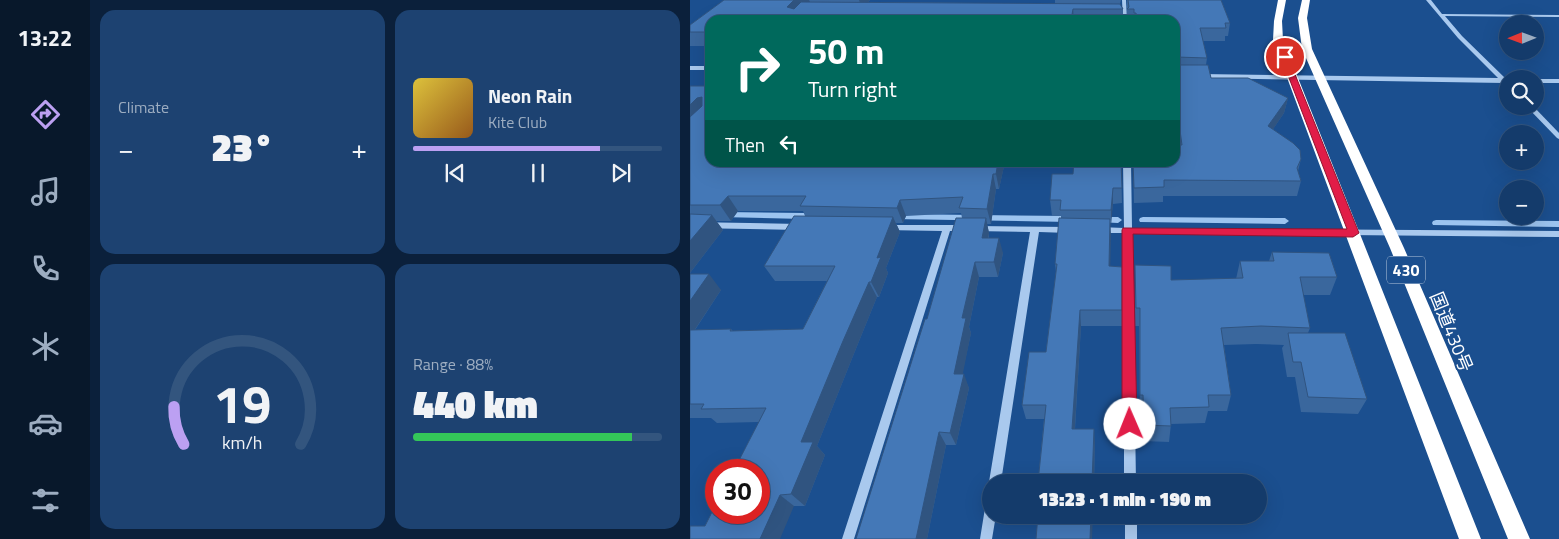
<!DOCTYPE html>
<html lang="en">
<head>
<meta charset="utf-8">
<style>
	:root { --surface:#143b6b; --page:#1d4271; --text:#f1f3f6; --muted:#9dadc1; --line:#33557e; --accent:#bca0f2 }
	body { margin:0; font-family:"Titillium Web","Noto Sans JP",sans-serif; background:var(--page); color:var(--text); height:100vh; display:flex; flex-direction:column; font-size:19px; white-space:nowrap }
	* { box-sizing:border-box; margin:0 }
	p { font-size:16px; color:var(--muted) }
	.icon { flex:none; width:28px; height:28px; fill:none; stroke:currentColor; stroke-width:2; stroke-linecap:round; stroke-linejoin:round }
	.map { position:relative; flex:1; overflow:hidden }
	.drawer { display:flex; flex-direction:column; gap:10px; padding:10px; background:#0b203b; width:600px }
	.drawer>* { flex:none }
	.top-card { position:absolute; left:15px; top:15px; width:475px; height:152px; border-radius:15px; box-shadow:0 5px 20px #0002,0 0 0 1px var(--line); background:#00695c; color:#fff; overflow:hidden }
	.needle { width:32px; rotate:269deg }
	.buttons { position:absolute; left:809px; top:15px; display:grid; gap:10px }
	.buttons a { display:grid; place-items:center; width:45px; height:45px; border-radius:50%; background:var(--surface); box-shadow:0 5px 20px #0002,0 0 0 1px var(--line); font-size:25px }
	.speed { position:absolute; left:15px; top:459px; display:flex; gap:10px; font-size:25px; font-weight:700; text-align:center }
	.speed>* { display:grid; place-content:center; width:65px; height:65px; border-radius:50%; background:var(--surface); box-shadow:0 5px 20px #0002,0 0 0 1px var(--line); line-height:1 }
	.speed .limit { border:8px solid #d22; background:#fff; color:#111 }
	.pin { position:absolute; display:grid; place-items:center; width:42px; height:42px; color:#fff; margin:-21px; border:2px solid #fff; border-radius:50%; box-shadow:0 1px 5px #0007 }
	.me { position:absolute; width:55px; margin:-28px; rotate:359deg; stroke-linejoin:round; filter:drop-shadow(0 0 4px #0008) }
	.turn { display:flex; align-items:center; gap:18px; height:105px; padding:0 20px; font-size:22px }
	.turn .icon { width:65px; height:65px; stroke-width:2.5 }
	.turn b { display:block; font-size:35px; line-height:42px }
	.then { display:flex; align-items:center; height:48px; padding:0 20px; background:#0003; gap:10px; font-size:19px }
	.big { font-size:38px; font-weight:800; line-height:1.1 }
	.drawer .tile { flex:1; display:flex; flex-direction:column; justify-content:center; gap:8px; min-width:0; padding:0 18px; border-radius:15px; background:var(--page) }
	.drawer .dial { align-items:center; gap:0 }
	.dial svg { height:130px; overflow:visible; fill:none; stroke:var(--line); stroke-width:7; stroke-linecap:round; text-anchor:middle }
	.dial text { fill:var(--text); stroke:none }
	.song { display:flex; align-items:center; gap:15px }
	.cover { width:60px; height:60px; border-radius:8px; background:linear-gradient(135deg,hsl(50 70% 55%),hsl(30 70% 35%)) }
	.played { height:5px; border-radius:2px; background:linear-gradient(90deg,var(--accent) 75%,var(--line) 75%) }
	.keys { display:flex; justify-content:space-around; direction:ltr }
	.heat { display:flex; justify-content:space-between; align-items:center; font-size:28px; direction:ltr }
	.charge { height:8px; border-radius:4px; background:linear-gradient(90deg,#34c759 88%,var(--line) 0) }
	.drawer .tiles { flex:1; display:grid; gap:10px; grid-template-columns:repeat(2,1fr) }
	.trip { position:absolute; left:292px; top:474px; width:285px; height:50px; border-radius:25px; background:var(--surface); box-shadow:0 5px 20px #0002,0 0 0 1px var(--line); font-weight:800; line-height:50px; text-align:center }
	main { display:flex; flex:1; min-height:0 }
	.tab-bar { display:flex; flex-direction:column; width:90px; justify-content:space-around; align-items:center; background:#08182b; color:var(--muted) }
	.tab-bar .icon { width:35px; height:35px }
	.tab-bar .current { color:var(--accent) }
	.tab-bar b { font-size:22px; color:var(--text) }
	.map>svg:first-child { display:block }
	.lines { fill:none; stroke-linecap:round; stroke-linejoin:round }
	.stream { fill:#9cc4f0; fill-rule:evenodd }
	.minor { fill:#a9c9ee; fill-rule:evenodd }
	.highway { fill:#fff; fill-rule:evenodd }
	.wall { fill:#3a679d }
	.shaded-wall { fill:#305480 }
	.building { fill:#4478b7; stroke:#305480 }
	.route { fill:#e11d48; stroke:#92132f }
	.labels { text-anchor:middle; stroke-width:4; stroke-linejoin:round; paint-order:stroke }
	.shield { fill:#1b4f8f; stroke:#bbcadd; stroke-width:1 }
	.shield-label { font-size:16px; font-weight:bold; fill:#fff }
	.street-label { font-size:18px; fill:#fff; stroke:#1b4f8f }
</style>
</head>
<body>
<main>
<nav class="tab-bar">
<b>13:22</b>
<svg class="icon current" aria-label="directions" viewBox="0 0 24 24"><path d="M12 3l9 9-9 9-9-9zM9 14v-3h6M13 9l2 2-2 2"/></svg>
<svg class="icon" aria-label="music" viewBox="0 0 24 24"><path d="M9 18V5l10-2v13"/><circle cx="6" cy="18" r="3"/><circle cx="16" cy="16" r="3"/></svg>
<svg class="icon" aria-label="phone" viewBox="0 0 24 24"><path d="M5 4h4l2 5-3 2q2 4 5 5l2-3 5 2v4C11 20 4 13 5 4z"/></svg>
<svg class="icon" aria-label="climate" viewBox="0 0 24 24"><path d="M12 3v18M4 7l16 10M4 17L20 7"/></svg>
<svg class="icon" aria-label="car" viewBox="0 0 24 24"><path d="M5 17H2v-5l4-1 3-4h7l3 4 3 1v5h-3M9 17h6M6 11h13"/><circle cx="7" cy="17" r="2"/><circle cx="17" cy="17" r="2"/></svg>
<svg class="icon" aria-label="filters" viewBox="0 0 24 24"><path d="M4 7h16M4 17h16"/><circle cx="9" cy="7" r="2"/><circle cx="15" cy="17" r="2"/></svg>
</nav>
<section class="drawer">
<div class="tiles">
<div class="tile"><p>Climate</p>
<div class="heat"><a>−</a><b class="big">23°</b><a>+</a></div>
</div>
<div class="tile">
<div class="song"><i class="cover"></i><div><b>Neon Rain</b><p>Kite Club</p></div></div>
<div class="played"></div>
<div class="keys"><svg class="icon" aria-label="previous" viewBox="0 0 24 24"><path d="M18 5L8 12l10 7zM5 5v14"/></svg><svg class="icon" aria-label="pause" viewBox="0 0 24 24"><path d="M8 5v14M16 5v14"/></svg><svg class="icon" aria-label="next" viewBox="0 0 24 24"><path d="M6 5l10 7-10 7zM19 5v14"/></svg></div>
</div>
<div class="tile dial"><svg viewBox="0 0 100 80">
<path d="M14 69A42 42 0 1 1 86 69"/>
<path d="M14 69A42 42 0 0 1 8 46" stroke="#bca0f2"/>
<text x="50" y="56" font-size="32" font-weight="700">19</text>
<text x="50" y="72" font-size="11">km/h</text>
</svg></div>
<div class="tile"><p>Range · 88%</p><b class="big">440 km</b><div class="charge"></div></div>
</div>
</section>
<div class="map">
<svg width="869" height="539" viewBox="0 0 869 539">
	<rect width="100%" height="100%" fill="#1b4f8f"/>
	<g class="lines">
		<g class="stream">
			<polygon points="33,212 115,213 119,216 115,219 30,217 29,215 30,213"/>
			<polygon points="205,214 380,216 384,219 380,222 202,219 201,217 202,215"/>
			<polygon points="410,217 428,217 432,220 428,223 407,222 406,220 407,218"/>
			<polygon points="453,217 595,218 599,221 595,224 450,222 449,220 450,218"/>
			<polygon points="746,220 869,221 869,227 743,225 742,223 743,221"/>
		</g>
		<g class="minor">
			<polygon points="432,0 436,0 437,20 433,20"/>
			<polygon points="736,0 741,0 752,14 869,15 869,17 755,16 772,36 815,78 820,79 818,79 818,82 814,83 510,78 507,76 510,74 808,78 768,38"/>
			<rect x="0" y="66" width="20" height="4"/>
			<rect x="845" y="79" width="24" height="4"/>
			<polygon points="836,106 843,106 869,133 869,139 867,138"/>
			<polygon points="433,162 441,162 442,228 869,231 869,237 442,233 446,482 434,482 434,233 409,233 405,230 409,227 434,228"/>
			<polygon points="0,222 109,224 113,227 109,230 0,228"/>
			<polygon points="197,225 274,225 278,228 274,231 260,231 164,539 152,539 252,231 194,230 193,228"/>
			<polygon points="287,226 379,227 383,230 379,233 349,232 311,482 301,482 301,486 299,482 340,232 284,231 283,229"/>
			<polygon points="301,502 301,515 306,515 302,539 290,539 295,508 297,504"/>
			<rect x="435" y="515" width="12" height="24"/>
		</g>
		<g class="highway">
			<polygon points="588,0 596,0 592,21 593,40 791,539 769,539 583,40 584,21"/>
			<polygon points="612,0 620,0 617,18 622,49 714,248 840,539 818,539 700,248 612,49 608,18"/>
		</g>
	</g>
	<g class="wall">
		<polygon points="34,0 180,0 178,2 365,4 365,0 431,0 430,4 433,9 433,20 20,20 20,46 0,46 0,25"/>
		<polygon points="437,0 531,0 540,23 538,36 535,36 535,41 513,41 517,58 516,65 521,78 598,98 594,113 583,129 611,159 608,171 611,181 607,196 473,196 473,202 444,203 443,162 485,162 489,145 485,117 485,20 437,20"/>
		<polygon points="0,86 20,162 317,162 317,166 314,166 309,189 306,189 301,224 297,224 299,233 299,238 313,253 308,277 289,277 279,327 281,333 272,374 279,388 266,445 256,445 237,539 166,539 237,319 272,218 271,213 216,216 213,223 206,223 210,232 196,268 198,273 189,297 187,297 163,356 127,446 135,455 115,506 104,506 15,526 69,422 27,423 21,418 0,418 0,274 31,290 5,330 41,329 43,331 113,329 137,281 85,281 74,266 115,216 113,211 48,211 41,221 26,221 33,230 0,273"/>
		<polygon points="431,162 432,203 423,204 420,226 420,266 432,267 432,326 391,326 385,429 405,442 404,482 348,482 354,419 336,419 332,405 356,352 366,272 365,264 371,219 371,216 362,216 360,200 383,174"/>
		<polygon points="582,252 647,277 640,295 613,295 620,328 618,333 677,399 668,414 611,412 605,377 597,377 592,348 594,345 566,344 534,345 541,395 537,411 518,411 515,423 481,424 479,442 453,441 452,411 450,411 449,326 445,326 445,265 481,280 546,279 550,261 579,261"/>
	</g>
	<g class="shaded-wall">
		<polygon points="104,0 119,0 120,2 103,20 97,7"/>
		<polygon points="169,0 180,0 172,9"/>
		<polygon points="383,9 384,20 381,20"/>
		<polygon points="12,97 20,109 0,125 0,105 7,98"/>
		<polygon points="598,98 594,113 575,141 578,126"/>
		<polygon points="308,162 313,162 314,166 309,189 306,174"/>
		<polygon points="303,174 306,189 301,224 297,209"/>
		<polygon points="423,188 423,204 421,226 421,210"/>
		<polygon points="38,196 48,211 41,221 30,205"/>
		<polygon points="210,200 216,216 213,223 207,208"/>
		<polygon points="22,215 33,230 0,273 0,241"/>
		<polygon points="203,217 210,232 196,268 198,273 189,297 181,282 187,258"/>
		<polygon points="296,218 299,233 296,253 292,238"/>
		<polygon points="420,219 421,235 420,282 419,266"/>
		<polygon points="309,238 313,253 308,277 304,262"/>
		<polygon points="285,262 289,277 279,327 281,333 270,388 264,374 272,318"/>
		<polygon points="19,274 31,290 0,337 0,301"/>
		<polygon points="179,282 187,297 163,356 127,446 135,455 115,506 101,494 111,442 153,341"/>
		<polygon points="390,310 391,326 384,442 382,429"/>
		<polygon points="274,374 279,388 266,445 260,433"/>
		<polygon points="404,429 405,442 404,482 402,482"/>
		<polygon points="249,432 256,445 237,539 226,539"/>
		<polygon points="90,495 104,506 90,539 70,539"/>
		<polygon points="401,515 403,515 402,539 400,539"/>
	</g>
	<g class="building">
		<polygon points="34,0 104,0 97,7 104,9 111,2 430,4 433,9 383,9 381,20 20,20 20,32 0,32 0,25"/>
		<polygon points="438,0 531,0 540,23 535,23 536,28 510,28 517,58 486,57 485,60 485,20 447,20 446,13 444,13 444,9 437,9 439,7"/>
		<polygon points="485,64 486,65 518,65 521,78 558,78 598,98 578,126 603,143 610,150 611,159 607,168 611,181 474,180 474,187 444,188 443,162 485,162 485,145 492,145 485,94"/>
		<polygon points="0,86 20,86 20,162 308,162 306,174 303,174 297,209 269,208 273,197 210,200 207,208 110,206 116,196 38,196 30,205 0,205 0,117 12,106 12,97 7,98 0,105"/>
		<polygon points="384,162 431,162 432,188 423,188 421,210 370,210 371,200 360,200 362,174 383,174"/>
		<polygon points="0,214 22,215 0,241"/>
		<polygon points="104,216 203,217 187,258 191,257 181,282 179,282 153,341 111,442 123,442 101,494 90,495 70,539 0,539 0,526 15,526 26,504 26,512 69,512 69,470 44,470 76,408 11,409 14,404 0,404 0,330 41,329 40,331 113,329 145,266 74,266"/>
		<polygon points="266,218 296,218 292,238 309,238 304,262 285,262 272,318 276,318 264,374 274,374 260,433 249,432 226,539 166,539 235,319 237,319"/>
		<polygon points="369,218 420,219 419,266 432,267 432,310 390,310 382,429 404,429 402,482 348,482 356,405 332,405 339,352 356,352 367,264 365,264"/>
		<polygon points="582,252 639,253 647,277 610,277 620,328 571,326 531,328 541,395 518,395 519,407 480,408 481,426 454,425 453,395 450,395 450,308 446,308 445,265 481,266 481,280 553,278 550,261 584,261"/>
		<polygon points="0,274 19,274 0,301"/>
		<polygon points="598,333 655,333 677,399 618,397 611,362 603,362"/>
		<polygon points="348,515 401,515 400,539 346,539"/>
	</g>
	<polygon class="route" points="592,55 598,57 669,233 663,237 443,234 447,424 445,429 440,431 435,429 432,424 432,230 433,228 657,229 591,57"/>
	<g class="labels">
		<rect class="shield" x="697" y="256.5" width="38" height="27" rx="4"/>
		<g class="shield-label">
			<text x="716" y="276">430</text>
		</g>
		<g class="street-label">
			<text transform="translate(761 332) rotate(68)" y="6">国道430号</text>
		</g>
	</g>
</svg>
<div class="buttons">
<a><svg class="needle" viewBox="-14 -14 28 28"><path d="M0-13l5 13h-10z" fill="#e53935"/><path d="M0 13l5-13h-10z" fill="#9dadc1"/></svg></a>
<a><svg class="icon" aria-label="search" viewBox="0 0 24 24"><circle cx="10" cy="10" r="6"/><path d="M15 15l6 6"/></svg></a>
<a>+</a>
<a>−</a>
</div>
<div class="speed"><div class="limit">30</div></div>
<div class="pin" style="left:595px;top:57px;background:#d93025"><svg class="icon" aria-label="arrive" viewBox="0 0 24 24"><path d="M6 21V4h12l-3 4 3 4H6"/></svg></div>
<svg class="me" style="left:440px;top:424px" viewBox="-20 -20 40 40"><circle r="19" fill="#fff"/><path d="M0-13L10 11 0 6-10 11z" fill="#e11d48"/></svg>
<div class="trip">13:23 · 1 min · 190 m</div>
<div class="top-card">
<div class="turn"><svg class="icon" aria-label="right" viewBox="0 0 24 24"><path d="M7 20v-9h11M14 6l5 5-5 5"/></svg><div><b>50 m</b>Turn right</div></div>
<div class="then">Then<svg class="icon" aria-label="left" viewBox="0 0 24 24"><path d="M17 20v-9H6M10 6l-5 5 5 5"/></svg></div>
</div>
</div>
</main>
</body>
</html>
